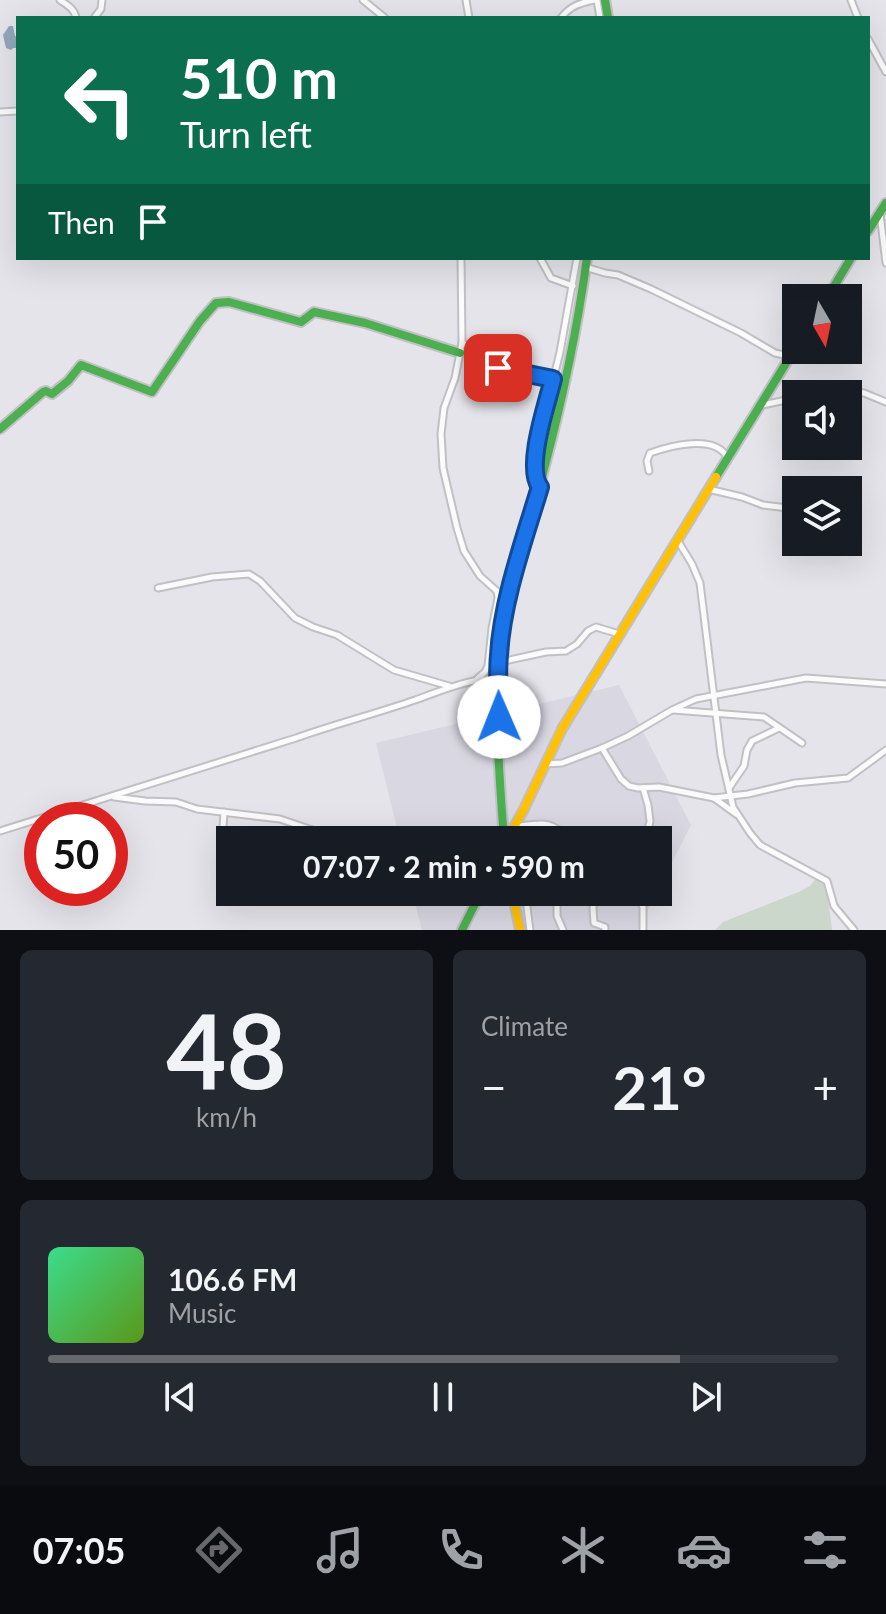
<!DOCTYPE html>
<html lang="en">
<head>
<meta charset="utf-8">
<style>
	:root { --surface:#171b24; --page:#242831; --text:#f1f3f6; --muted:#9ea1a6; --line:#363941; --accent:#68676b }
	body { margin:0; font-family:Lato,sans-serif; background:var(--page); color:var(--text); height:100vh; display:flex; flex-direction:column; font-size:30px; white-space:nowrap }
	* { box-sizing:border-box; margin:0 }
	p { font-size:26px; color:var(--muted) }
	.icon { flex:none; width:44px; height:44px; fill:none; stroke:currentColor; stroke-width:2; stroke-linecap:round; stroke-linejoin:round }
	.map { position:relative; height:930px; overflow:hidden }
	.drawer { display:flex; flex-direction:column; gap:20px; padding:20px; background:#0d0f14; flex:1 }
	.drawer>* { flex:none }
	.hud { position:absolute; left:16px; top:16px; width:854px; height:244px; border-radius:0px; box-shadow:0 8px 32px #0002; background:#0b6e4f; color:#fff; overflow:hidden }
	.needle { width:52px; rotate:171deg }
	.fabs { position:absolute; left:782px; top:284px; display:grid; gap:16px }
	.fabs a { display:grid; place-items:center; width:80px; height:80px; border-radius:0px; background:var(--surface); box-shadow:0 8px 32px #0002; font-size:40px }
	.speed { position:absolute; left:24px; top:802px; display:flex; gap:16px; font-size:40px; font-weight:700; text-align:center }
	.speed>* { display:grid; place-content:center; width:104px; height:104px; border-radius:50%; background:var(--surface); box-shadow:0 8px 32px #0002; line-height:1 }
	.speed .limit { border:12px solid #d22; background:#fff; color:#111 }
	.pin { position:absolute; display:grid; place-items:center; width:68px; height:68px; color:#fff; margin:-34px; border-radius:16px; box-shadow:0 4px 12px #0006 }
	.me { position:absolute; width:88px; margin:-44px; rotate:359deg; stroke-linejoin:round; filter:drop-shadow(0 0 6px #0008) }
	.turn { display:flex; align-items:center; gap:28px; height:168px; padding:0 32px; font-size:36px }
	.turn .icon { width:104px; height:104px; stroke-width:2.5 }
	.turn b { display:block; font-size:56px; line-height:68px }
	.then { display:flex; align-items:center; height:76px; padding:0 32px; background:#0003; gap:16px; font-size:30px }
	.big { font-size:60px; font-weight:700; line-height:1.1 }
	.drawer .widget { flex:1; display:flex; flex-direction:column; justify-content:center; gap:12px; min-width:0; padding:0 28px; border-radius:12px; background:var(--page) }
	.drawer .dial { align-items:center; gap:0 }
	.dial b { font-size:104px; line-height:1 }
	.song { display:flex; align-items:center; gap:24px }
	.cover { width:96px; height:96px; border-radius:12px; background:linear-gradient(135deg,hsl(150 70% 55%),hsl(90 70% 35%)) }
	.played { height:8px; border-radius:4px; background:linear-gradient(90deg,var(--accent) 80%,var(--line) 80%) }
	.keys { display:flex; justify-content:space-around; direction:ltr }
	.heat { display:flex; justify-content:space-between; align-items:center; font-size:44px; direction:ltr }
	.drawer .tiles { flex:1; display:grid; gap:20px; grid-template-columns:1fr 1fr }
	.widget:last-child { grid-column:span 2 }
	.trip { position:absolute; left:216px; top:826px; width:456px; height:80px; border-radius:0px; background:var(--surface); box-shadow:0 8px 32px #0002; font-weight:700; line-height:80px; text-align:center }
	.menu { display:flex; height:128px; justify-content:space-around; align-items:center; background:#090b0e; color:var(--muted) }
	.menu .icon { width:56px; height:56px }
	.menu .current { color:var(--accent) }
	.menu b { font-size:36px; color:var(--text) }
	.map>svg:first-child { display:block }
	.built { fill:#d8d7e2 }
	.green { fill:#cad7ca }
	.water { fill:#94a7bb }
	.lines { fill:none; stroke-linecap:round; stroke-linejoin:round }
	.stream { stroke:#94a7bb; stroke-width:2 }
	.street-casing { stroke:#c1c0c4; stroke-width:9 }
	.fast-casing { stroke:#c1c0c4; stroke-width:12 }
	.slow-casing { stroke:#c1c0c4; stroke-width:12 }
	.street { stroke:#fbfbfc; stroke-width:5 }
	.fast { stroke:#4caf50; stroke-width:8 }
	.slow { stroke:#ffc107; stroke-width:8 }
	.route-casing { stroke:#114b97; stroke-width:20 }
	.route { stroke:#1a73e8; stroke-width:14 }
</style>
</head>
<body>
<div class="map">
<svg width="886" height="930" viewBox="0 0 886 930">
	<rect width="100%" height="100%" fill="#e5e4ea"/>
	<g class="built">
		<polygon points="619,685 691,825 658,890 658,840 400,840 376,743"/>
		<polygon points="412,892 657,892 638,930 422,930"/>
	</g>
	<polygon class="green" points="818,876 826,883 832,930 715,930 723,922 799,892 810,886"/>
	<polygon class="water" points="9,26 13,26 15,36 18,37 18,48 13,48 11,50 6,48 3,35"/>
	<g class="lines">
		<polyline class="stream" points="521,892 525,906"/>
		<g class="street-casing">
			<g id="street">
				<path d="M60 0C67 5 75 9 76 18"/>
				<polyline points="363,0 385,18"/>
				<polyline points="466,0 469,18"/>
				<polyline points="597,0 600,18"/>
				<polyline points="851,0 858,18"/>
				<polyline points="94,18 101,9 102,0"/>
				<path d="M561 18C570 6 580 3 594 0"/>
				<polyline points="868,39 886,72"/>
				<polyline points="0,112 18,111"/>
				<polyline points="880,214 886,263"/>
				<polyline points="461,258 462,343 455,378 444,408 441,434 443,468 457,528 464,551 480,576 507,600"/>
				<polyline points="540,258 551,278 573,286"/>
				<polyline points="585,267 605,273 618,275 651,289 741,333 775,353 789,356"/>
				<polyline points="462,343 483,354 501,370 553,379 567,380"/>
				<polyline points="820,394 824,389 829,387 864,393 886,402"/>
				<polyline points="762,405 796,398"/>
				<path d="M649 471 647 461 650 453C670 446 714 434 727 457"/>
				<polyline points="539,487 536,482 534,459 560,352 577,258"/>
				<polyline points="708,489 742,497 763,505 796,509"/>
				<polyline points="848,509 856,510"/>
				<polyline points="678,541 692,564 700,583 721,755 733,807 750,833 760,845 827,881 834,906 854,930"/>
				<polyline points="158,588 212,577 249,574 260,581 295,618 313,627 337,635 394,670 449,686"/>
				<polyline points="500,662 546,652 566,651 577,644 588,631 596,627 619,634"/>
				<polyline points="477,679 485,672 488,666 492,628 498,598 497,591"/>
				<polyline points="673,710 764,717 802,743"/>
				<polyline points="602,748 621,779 629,786 638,788 659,787 714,798 736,814"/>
				<polyline points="545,764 562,763 602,748 628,736 672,710 696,699 806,678 886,684"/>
				<polyline points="643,788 648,805 650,821 646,840"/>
				<polyline points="729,788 744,766 747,750 752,741 779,728"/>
				<polyline points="114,797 145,801 176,802 197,809 280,819 342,840"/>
				<polyline points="714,798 748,794 795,783 848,778 886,750"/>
				<polyline points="224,812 222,843 230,849"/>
				<path d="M514 827C542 823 550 819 571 840"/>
				<path d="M0 831 296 738C335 724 375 714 415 700 443 690 468 679 498 678"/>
				<polyline points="445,840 457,838 463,840"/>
				<polyline points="525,892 530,930"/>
				<polyline points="595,892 593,909 594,923 605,927 605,930"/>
				<polyline points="634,892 643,907 643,930"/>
				<polyline points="557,896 557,916 563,930"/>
			</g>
		</g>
		<g class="fast-casing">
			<g id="fast">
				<polyline points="605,0 608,18"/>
				<polyline points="868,231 886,203"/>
				<polyline points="827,298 851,258"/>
				<polyline points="0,429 43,392 46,391 52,394 68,381 81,365 152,392 200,321 216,303 229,302 301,322 314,312 365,323 460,353"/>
				<polyline points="716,477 796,347"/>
				<path d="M504 840C499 769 492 697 503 627 512 575 530 524 543 473 562 402 577 331 587 258"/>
				<polyline points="462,930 481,892"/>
			</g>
		</g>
		<g class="slow-casing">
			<g id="slow">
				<polyline points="507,840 524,809 562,729 716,477"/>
				<polyline points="512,892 520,930"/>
			</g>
		</g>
		<use href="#street" class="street"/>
		<use href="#fast" class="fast"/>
		<use href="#slow" class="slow"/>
	</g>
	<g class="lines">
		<g class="route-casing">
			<path id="route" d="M498 368 553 379C547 404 525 467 540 487 524 540 502 601 499 655 497 676 499 697 499 717"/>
		</g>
		<use href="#route" class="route"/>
	</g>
</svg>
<div class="fabs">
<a><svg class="needle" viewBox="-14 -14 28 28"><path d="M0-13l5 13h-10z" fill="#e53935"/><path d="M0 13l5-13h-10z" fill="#9ea1a6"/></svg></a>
<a><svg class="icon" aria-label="sound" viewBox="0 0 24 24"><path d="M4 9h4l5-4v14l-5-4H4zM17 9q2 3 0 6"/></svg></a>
<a><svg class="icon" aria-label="layers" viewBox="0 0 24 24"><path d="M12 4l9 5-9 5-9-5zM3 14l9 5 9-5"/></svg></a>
</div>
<div class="speed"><div class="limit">50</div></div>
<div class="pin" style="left:498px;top:368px;background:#d93025"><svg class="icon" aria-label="arrive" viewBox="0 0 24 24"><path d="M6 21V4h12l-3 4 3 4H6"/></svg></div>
<svg class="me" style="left:499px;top:717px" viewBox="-20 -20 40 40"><circle r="19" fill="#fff"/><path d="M0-13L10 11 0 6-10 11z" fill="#1a73e8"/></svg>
<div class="trip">07:07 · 2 min · 590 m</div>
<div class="hud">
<div class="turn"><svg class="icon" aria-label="left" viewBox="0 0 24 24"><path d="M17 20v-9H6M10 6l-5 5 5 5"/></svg><div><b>510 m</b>Turn left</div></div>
<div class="then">Then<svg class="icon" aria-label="arrive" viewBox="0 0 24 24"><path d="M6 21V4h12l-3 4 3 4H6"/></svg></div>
</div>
</div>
<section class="drawer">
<div class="tiles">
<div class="widget dial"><b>48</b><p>km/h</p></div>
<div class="widget"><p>Climate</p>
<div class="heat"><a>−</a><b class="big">21°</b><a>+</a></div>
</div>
<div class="widget">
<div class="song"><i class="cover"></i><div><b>106.6 FM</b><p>Music</p></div></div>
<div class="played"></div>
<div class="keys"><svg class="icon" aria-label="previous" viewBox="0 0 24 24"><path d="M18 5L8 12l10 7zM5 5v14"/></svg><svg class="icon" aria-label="pause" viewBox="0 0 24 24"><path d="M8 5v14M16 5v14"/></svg><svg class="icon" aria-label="next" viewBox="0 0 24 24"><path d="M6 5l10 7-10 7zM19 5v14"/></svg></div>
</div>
</div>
</section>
<nav class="menu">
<b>07:05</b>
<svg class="icon current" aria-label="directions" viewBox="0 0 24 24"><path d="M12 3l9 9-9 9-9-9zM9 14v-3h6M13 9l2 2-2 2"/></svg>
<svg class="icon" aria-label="music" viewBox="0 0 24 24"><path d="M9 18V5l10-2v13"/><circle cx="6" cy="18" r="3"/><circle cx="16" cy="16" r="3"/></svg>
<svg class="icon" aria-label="phone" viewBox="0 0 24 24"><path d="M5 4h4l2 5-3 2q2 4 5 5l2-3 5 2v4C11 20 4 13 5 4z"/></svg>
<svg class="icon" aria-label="climate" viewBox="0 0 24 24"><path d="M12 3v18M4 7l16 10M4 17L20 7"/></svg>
<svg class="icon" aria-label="car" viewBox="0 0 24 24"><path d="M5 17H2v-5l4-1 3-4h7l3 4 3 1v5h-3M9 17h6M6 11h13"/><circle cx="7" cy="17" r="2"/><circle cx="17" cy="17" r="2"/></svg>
<svg class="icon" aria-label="filters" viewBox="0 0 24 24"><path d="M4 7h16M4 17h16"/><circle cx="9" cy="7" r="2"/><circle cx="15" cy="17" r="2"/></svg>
</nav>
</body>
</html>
